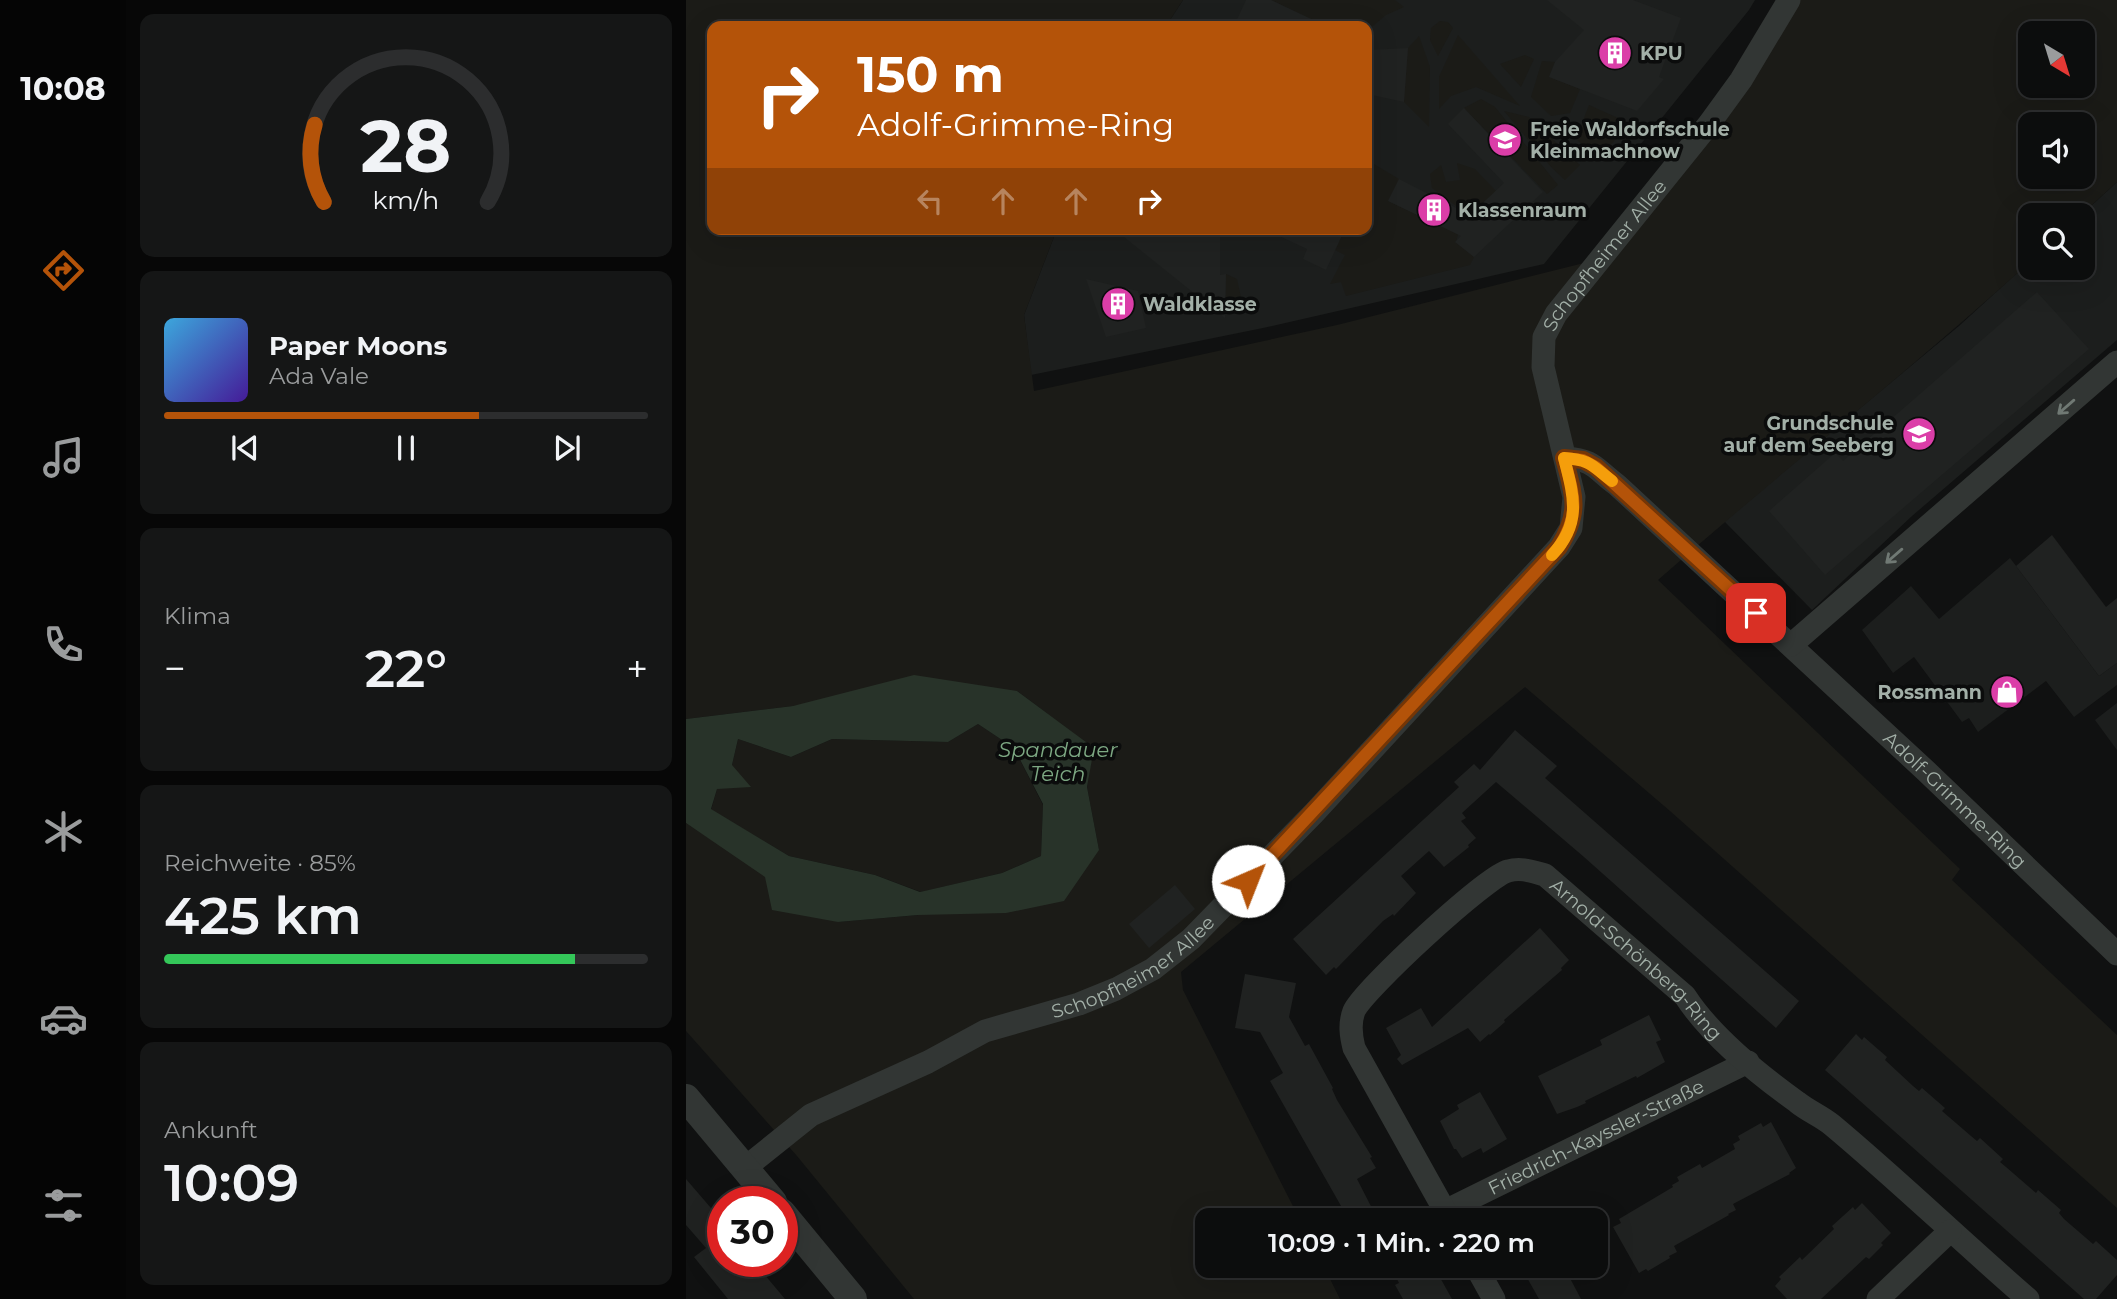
<!DOCTYPE html>
<html lang="de">
<head>
<meta charset="utf-8">
<style>
	:root { --surface:#0c0d0d; --page:#151616; --text:#f1f3f6; --muted:#9a9c9d; --line:#2c2d2e; --accent:#b45309 }
	body { margin:0; font-family:Montserrat,sans-serif; background:var(--page); color:var(--text); height:100vh; display:flex; flex-direction:column; font-size:26px; white-space:nowrap }
	* { box-sizing:border-box; margin:0 }
	p { font-size:23px; color:var(--muted) }
	.icon { flex:none; width:38px; height:38px; fill:none; stroke:currentColor; stroke-width:2; stroke-linecap:round; stroke-linejoin:round }
	.map { position:relative; flex:1; overflow:hidden }
	.side { display:flex; flex-direction:column; gap:14px; padding:14px; background:#070707; width:560px }
	.side>* { flex:none }
	.top-card { position:absolute; left:21px; top:21px; width:665px; height:214px; border-radius:14px; box-shadow:0 7px 28px #0002,0 0 0 2px var(--line); background:#b45309; color:#fff; overflow:hidden }
	.needle { width:46px; rotate:142deg }
	.tools { position:absolute; left:1332px; top:21px; display:grid; gap:14px }
	.tools a { display:grid; place-items:center; width:77px; height:77px; border-radius:14px; background:var(--surface); box-shadow:0 7px 28px #0002,0 0 0 2px var(--line); font-size:35px }
	.speed { position:absolute; left:21px; top:1186px; display:flex; gap:14px; font-size:35px; font-weight:700; text-align:center }
	.speed>* { display:grid; place-content:center; width:91px; height:91px; border-radius:50%; background:var(--surface); box-shadow:0 7px 28px #0002,0 0 0 2px var(--line); line-height:1 }
	.speed .limit { border:10px solid #d22; background:#fff; color:#111 }
	.pin { position:absolute; display:grid; place-items:center; width:60px; height:60px; color:#fff; margin:-30px; border-radius:14px; box-shadow:0 4px 10px #0006 }
	.me { position:absolute; width:77px; margin:-38px; rotate:44deg; stroke-linejoin:round; filter:drop-shadow(0 0 5px #0008) }
	.turn { display:flex; align-items:center; gap:24px; height:147px; padding:0 35px; font-size:32px }
	.turn .icon { width:91px; height:91px; stroke-width:2.5 }
	.turn b { display:block; font-size:49px; line-height:60px }
	.lanes { display:flex; align-items:center; height:66px; padding:0 35px; background:#0003; justify-content:center; gap:35px; direction:ltr }
	.lanes .off { opacity:.35 }
	.big { font-size:52px; font-weight:600; line-height:1.1 }
	.side .tile { flex:1; display:flex; flex-direction:column; justify-content:center; gap:10px; min-width:0; padding:0 24px; border-radius:14px; background:var(--page) }
	.side .dial { align-items:center; gap:0 }
	.dial svg { height:182px; overflow:visible; fill:none; stroke:var(--line); stroke-width:7; stroke-linecap:round; text-anchor:middle }
	.dial text { fill:var(--text); stroke:none }
	.song { display:flex; align-items:center; gap:21px }
	.cover { width:84px; height:84px; border-radius:10px; background:linear-gradient(135deg,hsl(200 70% 55%),hsl(260 70% 35%)) }
	.played { height:7px; border-radius:4px; background:linear-gradient(90deg,var(--accent) 65%,var(--line) 65%) }
	.keys { display:flex; justify-content:space-around; direction:ltr }
	.heat { display:flex; justify-content:space-between; align-items:center; font-size:38px; direction:ltr }
	.charge { height:10px; border-radius:5px; background:linear-gradient(90deg,#34c759 85%,var(--line) 0) }
	.trip { position:absolute; left:509px; top:1208px; width:413px; height:70px; border-radius:14px; background:var(--surface); box-shadow:0 7px 28px #0002,0 0 0 2px var(--line); font-weight:600; line-height:70px; text-align:center }
	main { display:flex; flex:1; min-height:0 }
	.tab-bar { display:flex; flex-direction:column; width:126px; justify-content:space-around; align-items:center; background:#050505; color:var(--muted) }
	.tab-bar .icon { width:49px; height:49px }
	.tab-bar .on { color:var(--accent) }
	.tab-bar b { font-size:32px; color:var(--text) }
	.map>svg:first-child { display:block }
	.built { fill:#1c1e1d }
	.green { fill:#1b1b17; fill-rule:evenodd }
	.water { fill:#283329; fill-rule:evenodd }
	.building { fill:#202221 }
	.lines { fill:none; stroke-linecap:round; stroke-linejoin:round }
	.minor { stroke:#323634; stroke-width:23 }
	.tertiary { stroke:#323634; stroke-width:28 }
	.oneway { stroke:#707974 }
	.route-casing { stroke:#753606; stroke-width:18 }
	.route { stroke:#b45309; stroke-width:12 }
	.slow { stroke:#f59e0b; stroke-width:12 }
	.labels { text-anchor:middle; stroke-width:7; stroke-linejoin:round; paint-order:stroke }
	.poi-label { font-size:19px; font-weight:bold; fill:#a3b0a8; stroke:#0b0c0c; text-anchor:start }
	.street-label { font-size:19px; fill:#a3b0a8; stroke:#0b0c0c }
	.water-label { font-size:21px; font-style:italic; fill:#7da883; stroke:#0b0c0c }
</style>
</head>
<body>
<main>
<nav class="tab-bar">
<b>10:08</b>
<svg class="icon on" aria-label="directions" viewBox="0 0 24 24"><path d="M12 3l9 9-9 9-9-9zM9 14v-3h6M13 9l2 2-2 2"/></svg>
<svg class="icon" aria-label="music" viewBox="0 0 24 24"><path d="M9 18V5l10-2v13"/><circle cx="6" cy="18" r="3"/><circle cx="16" cy="16" r="3"/></svg>
<svg class="icon" aria-label="phone" viewBox="0 0 24 24"><path d="M5 4h4l2 5-3 2q2 4 5 5l2-3 5 2v4C11 20 4 13 5 4z"/></svg>
<svg class="icon" aria-label="climate" viewBox="0 0 24 24"><path d="M12 3v18M4 7l16 10M4 17L20 7"/></svg>
<svg class="icon" aria-label="car" viewBox="0 0 24 24"><path d="M5 17H2v-5l4-1 3-4h7l3 4 3 1v5h-3M9 17h6M6 11h13"/><circle cx="7" cy="17" r="2"/><circle cx="17" cy="17" r="2"/></svg>
<svg class="icon" aria-label="filters" viewBox="0 0 24 24"><path d="M4 7h16M4 17h16"/><circle cx="9" cy="7" r="2"/><circle cx="15" cy="17" r="2"/></svg>
</nav>
<section class="side">
<div class="tile dial"><svg viewBox="0 0 100 80">
<path d="M14 69A42 42 0 1 1 86 69"/>
<path d="M14 69A42 42 0 0 1 10 35" stroke="#b45309"/>
<text x="50" y="56" font-size="32" font-weight="700">28</text>
<text x="50" y="72" font-size="11">km/h</text>
</svg></div>
<div class="tile">
<div class="song"><i class="cover"></i><div><b>Paper Moons</b><p>Ada Vale</p></div></div>
<div class="played"></div>
<div class="keys"><svg class="icon" aria-label="previous" viewBox="0 0 24 24"><path d="M18 5L8 12l10 7zM5 5v14"/></svg><svg class="icon" aria-label="pause" viewBox="0 0 24 24"><path d="M8 5v14M16 5v14"/></svg><svg class="icon" aria-label="next" viewBox="0 0 24 24"><path d="M6 5l10 7-10 7zM19 5v14"/></svg></div>
</div>
<div class="tile"><p>Klima</p>
<div class="heat"><a>−</a><b class="big">22°</b><a>+</a></div>
</div>
<div class="tile"><p>Reichweite · 85%</p><b class="big">425 km</b><div class="charge"></div></div>
<div class="tile"><p>Ankunft</p><b class="big">10:09</b></div>
</section>
<div class="map">
<svg width="1431" height="1299" viewBox="0 0 1431 1299">
	<rect width="100%" height="100%" fill="#101111"/>
	<g class="built">
		<polygon points="497,0 1069,0 1063,10 858,264 577,328 345,375 338,315 371,229 681,229 681,26 480,26"/>
		<polygon points="1431,182 1431,340 1226,516 1126,610 1038,521 1273,326 1344,261 1344,268 1396,268 1395,215"/>
		<polygon points="1324,558 1413,676 1431,663 1431,685 1388,717 1360,681 1292,732 1283,718 1276,722 1228,657 1207,673 1176,630 1225,586 1253,619"/>
		<polygon points="1431,703 1431,750 1409,720"/>
	</g>
	<g class="green">
		<path d="M0 0H497L480 26H26V229H371L338 315 348 391 651 325 914 259 1103 0H1431V182L1395 215H1344V262C1223 371 1095 472 972 580L1274 869 1266 880 1431 1035V1208L984 811 839 687 495 972 497 990 614 1220H522V1265H637L654 1299H228L111 1156 0 1031V823L152 922 232 915 413 850 401 787 407 748 331 691 107 706 0 719ZM1344 33H1396V86H1344ZM1344 124H1396V177H1344Z"/>
		<polygon points="585,0 709,0 718,7 700,15 681,31 681,26 609,26 614,14"/>
		<polygon points="754,21 762,22 767,28 752,56 744,40 745,28"/>
		<polygon points="772,35 834,106 790,87 765,96 753,109 753,77"/>
		<polygon points="733,36 744,67 743,127 718,102 722,48"/>
		<polygon points="839,55 848,59 835,87 814,64"/>
		<polygon points="856,61 869,62 863,77 894,89 884,113 865,116 845,97"/>
		<polygon points="795,99 809,107 872,185 861,194 778,108"/>
		<polygon points="903,105 943,123 913,159 890,139"/>
		<polygon points="818,111 843,117 894,165 879,180 866,168"/>
		<polygon points="681,160 713,179 702,201 772,234 770,242 788,257 784,265 660,296 655,282 644,284 659,255 649,250 655,229 681,229"/>
		<path d="M771 163 789 169 810 191 784 215C769 207 760 197 746 188L744 174 755 165 760 182 774 180Z"/>
		<polygon points="540,274 551,279 557,307 539,309"/>
		<polygon points="292,724 328,748 357,805 355,856 316,873 235,892 189,875 103,856 25,810 31,789 46,765 52,739 105,757 146,739 262,742"/>
	</g>
	<path class="water" d="M228 675 331 691 408 748 401 787 413 850 378 901 320 913 232 915 152 922 86 910 79 877 0 823V719L107 706ZM292 724 328 748 357 804 355 856 316 873 234 892 189 875 103 856 25 809 31 789 65 787 46 765 52 739 105 757 146 739 262 742Z"/>
	<g class="building">
		<polygon points="560,0 585,0 640,26 548,26"/>
		<polygon points="861,0 947,0 995,18 973,77 978,79 951,111 863,77 869,62 898,30"/>
		<polygon points="722,48 718,102 681,94 681,50"/>
		<polygon points="778,108 857,192 788,257 769,242 775,236 702,201 713,179 784,215 818,183 762,124"/>
		<polygon points="428,229 518,229 534,236 534,275 540,274 539,318"/>
		<polygon points="578,229 659,229 640,270 617,259 621,249"/>
		<polygon points="400,279 452,291 460,328 420,337"/>
		<polygon points="1351,292 1403,349 1139,575 1083,511 1149,453 1157,461"/>
		<polygon points="1366,535 1420,607 1431,598 1431,663 1413,676 1330,566"/>
		<polygon points="829,730 871,766 859,778 1113,1001 1090,1028 898,857 810,782 776,813 780,818 775,821 790,838 782,845 783,847 758,867 743,851 715,876 730,893 708,916 707,914 697,921 650,969 648,967 640,975 607,939 773,787 768,782 788,764 794,770"/>
		<polygon points="489,885 509,909 463,948 443,924"/>
		<polygon points="854,928 883,960 875,968 876,970 818,1020 819,1022 804,1035 803,1034 794,1042 782,1028 716,1065 711,1059 715,1055 700,1028 735,1008 746,1027"/>
		<polygon points="559,974 610,983 603,1017 619,1046 623,1044 647,1088 646,1089 651,1100 686,1157 684,1158 690,1168 671,1179 692,1220 663,1220 584,1081 597,1073 574,1032 549,1028"/>
		<polygon points="963,1015 975,1040 970,1042 979,1062 951,1078 950,1076 899,1101 900,1103 891,1107 871,1114 852,1076 916,1045 914,1040"/>
		<polygon points="1170,1034 1176,1040 1178,1037 1201,1057 1199,1060 1227,1086 1233,1091 1236,1088 1259,1108 1256,1111 1285,1136 1291,1141 1294,1138 1317,1159 1314,1162 1320,1167 1350,1193 1352,1190 1375,1210 1373,1213 1378,1219 1407,1244 1410,1241 1431,1260 1431,1275 1410,1299 1398,1299 1139,1070"/>
		<polygon points="794,1092 821,1139 797,1153 795,1148 776,1158 770,1149 768,1149 754,1121 773,1109 771,1105"/>
		<polygon points="1085,1122 1110,1168 1103,1173 1104,1174 1047,1204 1050,1210 1042,1214 1043,1215 988,1246 991,1252 983,1256 984,1258 962,1271 960,1269 953,1273 927,1227 935,1223 933,1219 987,1187 986,1185 993,1181 991,1177 1014,1164 1016,1168 1049,1149 1047,1144 1054,1140 1052,1136 1075,1123 1077,1127"/>
		<polygon points="0,1179 37,1222 37,1262 68,1262 99,1299 42,1299 8,1257 20,1248 0,1225"/>
		<polygon points="1176,1203 1205,1233 1195,1243 1197,1245 1183,1259 1180,1257 1135,1299 1101,1299 1089,1286 1095,1279 1093,1277 1114,1257 1116,1260 1148,1229 1146,1226 1167,1207 1169,1210"/>
		<polygon points="736,1265 747,1265 766,1299 717,1299 709,1285 713,1283 711,1279"/>
		<polygon points="834,1265 877,1265 895,1299 853,1299"/>
	</g>
	<g class="lines">
		<g class="minor">
			<path id="s1" d="M879 458C909 460 908 468 931 485L1240 771 1431 954"/>
			<polyline points="1105,645 1431,362"/>
			<path id="s2" d="M59 1168 125 1115 242 1062 299 1031 393 1004 430 989 467 969 505 939 628 813 873 547 885 528 888 497 857 367 858 337 870 314 1023 124 1055 80 1103 0"/>
			<path id="s3" d="M759 1211 1062 1062"/>
			<path id="s4" d="M764 1220 668 1048C665 1036 663 1024 668 1011 677 990 801 876 822 871 836 867 847 872 859 875L999 996C1025 1036 1072 1074 1111 1102 1122 1111 1135 1116 1146 1125 1213 1181 1276 1242 1342 1299"/>
			<polyline points="789,1265 808,1299"/>
			<polyline points="1192,1299 1264,1231"/>
		</g>
		<g class="tertiary">
			<polyline points="0,1098 87,1202"/>
			<polyline points="96,1213 167,1299"/>
		</g>
	</g>
	<defs><path id="oneway-shaft" d="M-6 0H5M1.5-3L5.5 0L1.5 3" fill="none" stroke-width="1.6" stroke-linecap="round" stroke-linejoin="round" transform="scale(1.75)"/></defs>
	<g class="oneway">
		<use href="#oneway-shaft" transform="translate(1380 407) rotate(139)"/>
		<use href="#oneway-shaft" transform="translate(1208 556) rotate(139)"/>
	</g>
	<g class="lines">
		<g class="route-casing">
			<path id="route" d="M562 881 873 547C895 511 888 496 878 458L897 460 910 467 1070 613"/>
		</g>
		<use href="#route" class="route"/>
		<path class="slow" d="M866 555C896 523 888 497 878 458 906 460 906 466 926 481"/>
	</g>
	<defs>
		<g id="building-disc" transform="scale(1.75)"><circle r="9.5" fill="#db3ea8" stroke="#0b0c0c"/><path d="M-4-6H4V6H1V3H-1V6H-4ZM-2.5-4.3h1.7v1.8h-1.7ZM.8-4.3h1.7v1.8H.8ZM-2.5-1h1.7V.8h-1.7ZM.8-1h1.7V.8H.8Z" fill="#fff"/></g>
		<g id="school-disc" transform="scale(1.75)"><circle r="9.5" fill="#db3ea8" stroke="#0b0c0c"/><path d="M0-5L7-2L0 1L-7-2ZM-4 1L0 2.5L4 1V4Q0 6-4 4Z" fill="#fff"/></g>
		<g id="shop-disc" transform="scale(1.75)"><circle r="9.5" fill="#db3ea8" stroke="#0b0c0c"/><path d="M-5-2.5h2.3a2.7 3.5 0 0 1 5.4 0H5L5.5 6h-11ZM-1.5-2.5h3a1.5 2.3 0 0 0-3 0Z" fill="#fff"/></g>
	</defs>
	<g fill-rule="evenodd">
		<use href="#building-disc" x="929" y="53"/>
		<use href="#school-disc" x="819" y="140"/>
		<use href="#building-disc" x="748" y="210"/>
		<use href="#building-disc" x="432" y="304"/>
		<use href="#school-disc" x="1233" y="434"/>
		<use href="#shop-disc" x="1321" y="692"/>
	</g>
	<g class="labels">
		<g class="poi-label">
			<text x="954" y="60">KPU</text>
			<text x="844" y="136">Freie Waldorfschule<tspan x="844" dy="22">Kleinmachnow</tspan></text>
			<text x="772" y="217">Klassenraum</text>
			<text x="457" y="311">Waldklasse</text>
			<text x="1208" y="430" text-anchor="end">Grundschule<tspan x="1208" dy="22">auf dem Seeberg</tspan></text>
			<text x="1296" y="699" text-anchor="end">Rossmann</text>
		</g>
		<g class="street-label">
			<text dy="7" stroke="none"><textPath href="#s2" startOffset="1363">Schopfheimer Allee</textPath></text>
			<text dy="7" stroke="none"><textPath href="#s1" startOffset="522">Adolf-Grimme-Ring</textPath></text>
			<text dy="7" stroke="none"><textPath href="#s4" startOffset="606">Arnold-Schönberg-Ring</textPath></text>
			<text dy="7" stroke="none"><textPath href="#s2" startOffset="441">Schopfheimer Allee</textPath></text>
			<text dy="7" stroke="none"><textPath href="#s3" startOffset="168">Friedrich-Kayssler-Straße</textPath></text>
		</g>
		<g class="water-label">
			<text x="372" y="757">Spandauer<tspan x="372" dy="24">Teich</tspan></text>
		</g>
	</g>
</svg>
<div class="tools">
<a><svg class="needle" viewBox="-14 -14 28 28"><path d="M0-13l5 13h-10z" fill="#e53935"/><path d="M0 13l5-13h-10z" fill="#9a9c9d"/></svg></a>
<a><svg class="icon" aria-label="sound" viewBox="0 0 24 24"><path d="M4 9h4l5-4v14l-5-4H4zM17 9q2 3 0 6"/></svg></a>
<a><svg class="icon" aria-label="search" viewBox="0 0 24 24"><circle cx="10" cy="10" r="6"/><path d="M15 15l6 6"/></svg></a>
</div>
<div class="speed"><div class="limit">30</div></div>
<div class="pin" style="left:1070px;top:613px;background:#d93025"><svg class="icon" aria-label="arrive" viewBox="0 0 24 24"><path d="M6 21V4h12l-3 4 3 4H6"/></svg></div>
<svg class="me" style="left:562px;top:881px" viewBox="-20 -20 40 40"><circle r="19" fill="#fff"/><path d="M0-13L10 11 0 6-10 11z" fill="#b45309"/></svg>
<div class="trip">10:09 · 1 Min. · 220 m</div>
<div class="top-card">
<div class="turn"><svg class="icon" aria-label="right" viewBox="0 0 24 24"><path d="M7 20v-9h11M14 6l5 5-5 5"/></svg><div><b>150 m</b>Adolf-Grimme-Ring</div></div>
<div class="lanes"><svg class="icon off" aria-label="left" viewBox="0 0 24 24"><path d="M17 20v-9H6M10 6l-5 5 5 5"/></svg><svg class="icon off" aria-label="ahead" viewBox="0 0 24 24"><path d="M12 20V5M6 11l6-6 6 6"/></svg><svg class="icon off" aria-label="ahead" viewBox="0 0 24 24"><path d="M12 20V5M6 11l6-6 6 6"/></svg><svg class="icon" aria-label="right" viewBox="0 0 24 24"><path d="M7 20v-9h11M14 6l5 5-5 5"/></svg></div>
</div>
</div>
</main>
</body>
</html>
